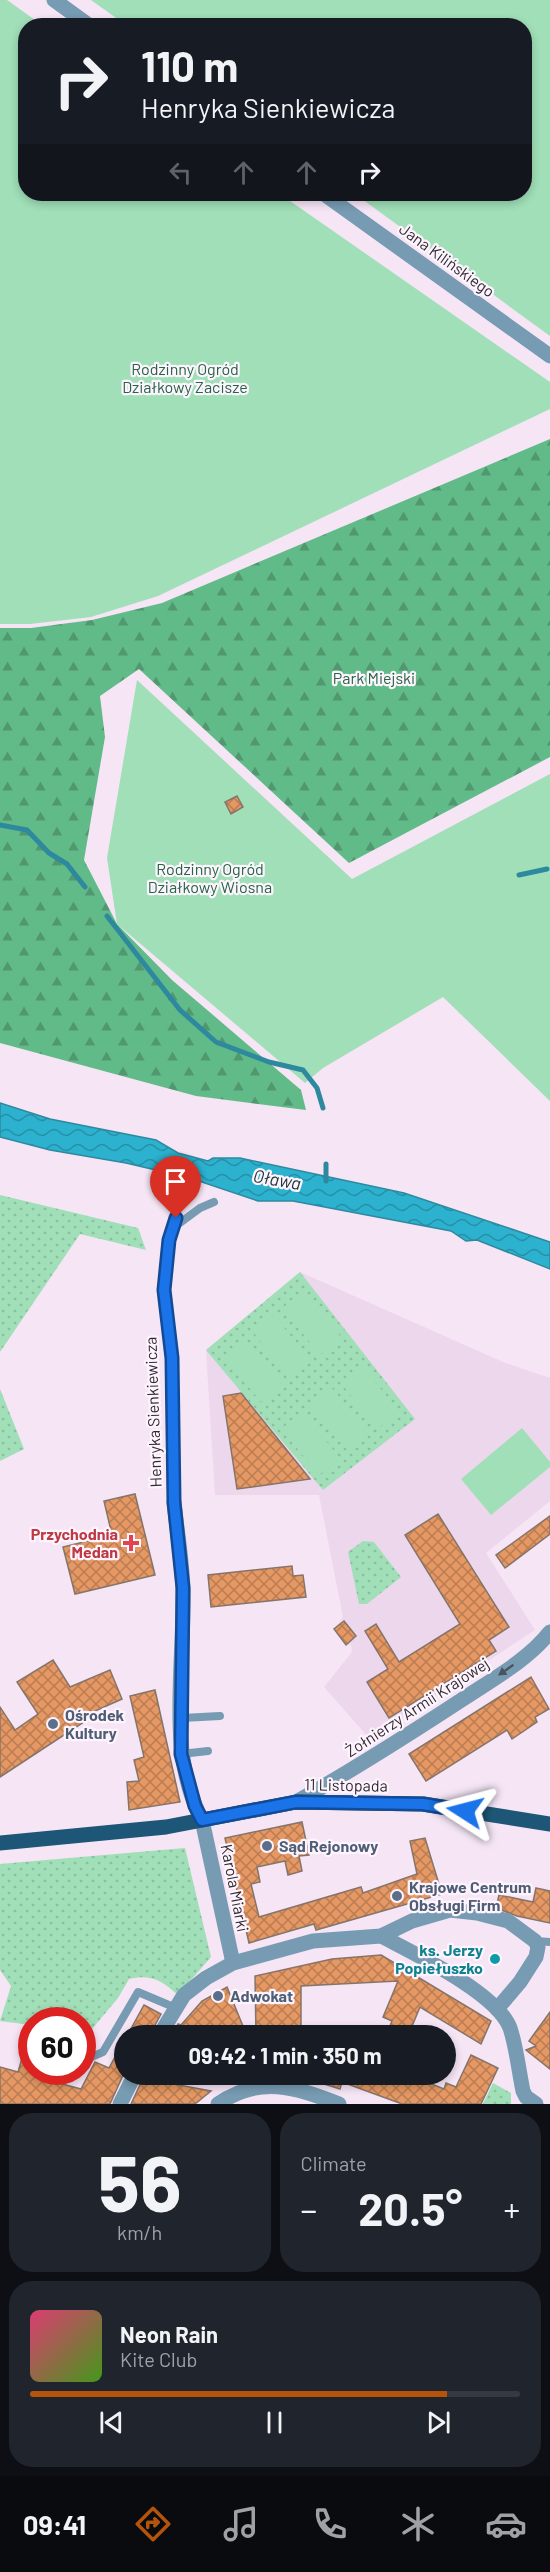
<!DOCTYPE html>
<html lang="en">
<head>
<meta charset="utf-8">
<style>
	:root { --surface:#171b24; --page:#20242c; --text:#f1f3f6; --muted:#9ea1a6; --line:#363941; --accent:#b45309 }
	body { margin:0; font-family:Barlow,sans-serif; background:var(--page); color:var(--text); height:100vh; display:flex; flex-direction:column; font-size:22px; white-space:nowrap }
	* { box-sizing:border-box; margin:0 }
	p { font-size:20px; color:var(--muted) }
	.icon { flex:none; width:33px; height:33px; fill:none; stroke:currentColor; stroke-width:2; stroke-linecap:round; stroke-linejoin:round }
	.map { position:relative; height:2104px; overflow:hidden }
	.panel { display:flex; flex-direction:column; gap:9px; padding:9px; background:#0d0f14; flex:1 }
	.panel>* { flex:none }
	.guide { position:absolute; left:18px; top:18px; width:514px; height:183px; border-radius:24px; box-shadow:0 3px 9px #0003; background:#171b24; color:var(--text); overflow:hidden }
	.speed { position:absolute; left:18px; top:2007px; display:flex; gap:12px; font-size:30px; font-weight:700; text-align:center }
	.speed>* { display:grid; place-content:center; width:78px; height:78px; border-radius:50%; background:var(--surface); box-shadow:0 3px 9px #0003; line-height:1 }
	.speed .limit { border:9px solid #d22; background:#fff; color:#111 }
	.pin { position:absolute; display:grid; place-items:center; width:51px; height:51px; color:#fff; margin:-62px -26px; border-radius:50% 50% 50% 0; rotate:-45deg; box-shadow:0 0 6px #0007 }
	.pin .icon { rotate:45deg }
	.me { position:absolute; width:66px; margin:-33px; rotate:279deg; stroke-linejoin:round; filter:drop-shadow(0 0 4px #0008) }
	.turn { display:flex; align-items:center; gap:21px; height:126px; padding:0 24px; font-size:27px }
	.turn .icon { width:78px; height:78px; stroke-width:2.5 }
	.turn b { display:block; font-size:42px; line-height:51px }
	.lanes { display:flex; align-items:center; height:57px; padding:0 24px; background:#0003; justify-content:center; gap:30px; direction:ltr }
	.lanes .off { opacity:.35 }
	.big { font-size:45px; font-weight:700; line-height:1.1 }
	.panel .tile { flex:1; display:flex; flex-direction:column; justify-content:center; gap:9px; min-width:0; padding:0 21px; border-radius:24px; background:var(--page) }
	.panel .dial { align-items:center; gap:0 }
	.dial b { font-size:78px; line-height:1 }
	.song { display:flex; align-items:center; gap:18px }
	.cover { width:72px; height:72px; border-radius:9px; background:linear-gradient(135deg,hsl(340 70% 55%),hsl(100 70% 35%)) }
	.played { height:6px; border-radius:3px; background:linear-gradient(90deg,var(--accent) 85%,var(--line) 85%) }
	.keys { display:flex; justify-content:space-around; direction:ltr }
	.heat { display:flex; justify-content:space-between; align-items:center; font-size:33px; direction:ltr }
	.panel .tiles { flex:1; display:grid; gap:9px; grid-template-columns:1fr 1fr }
	.tile:last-child { grid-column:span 2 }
	.trip { position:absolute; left:114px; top:2025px; width:342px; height:60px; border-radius:30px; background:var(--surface); box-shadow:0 3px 9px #0003; font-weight:700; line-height:60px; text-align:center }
	.tabs { display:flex; height:96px; justify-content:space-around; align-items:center; background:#090b0e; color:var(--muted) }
	.tabs .icon { width:42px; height:42px }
	.tabs .on { color:var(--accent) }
	.tabs b { font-size:27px; color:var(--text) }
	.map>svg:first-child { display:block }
	.built { fill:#edd7ed }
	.grass { fill:url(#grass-dots) }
	.forest { fill:url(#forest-firs) }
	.garden { fill:#a0dfb8 }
	.water { fill:url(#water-waves); stroke:#2e899f; stroke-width:1.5 }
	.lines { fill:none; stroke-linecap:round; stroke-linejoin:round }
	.stream { stroke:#2e899f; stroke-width:5 }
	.building { fill:url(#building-cross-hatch); stroke:#857469; stroke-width:1.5 }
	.service { stroke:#779bb2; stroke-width:8 }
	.minor { stroke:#779bb2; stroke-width:15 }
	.tertiary { stroke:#779bb2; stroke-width:15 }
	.primary { stroke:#1d5676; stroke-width:15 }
	.oneway { fill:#4a525e }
	.route-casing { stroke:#114b97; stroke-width:15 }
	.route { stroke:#1a73e8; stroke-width:10 }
	.health-dot { fill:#e0444e; stroke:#fef4fe; stroke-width:2 }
	.service-dot { fill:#5c6f8a; stroke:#fef4fe; stroke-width:2 }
	.culture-dot { fill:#0f9aa8; stroke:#fef4fe; stroke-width:2 }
	.labels { text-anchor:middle; stroke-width:4.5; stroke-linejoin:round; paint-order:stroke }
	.street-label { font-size:16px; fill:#312b31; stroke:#fef4fe }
	.park-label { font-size:16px; fill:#246543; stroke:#fef4fe }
	.health-label { font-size:16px; font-weight:bold; fill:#be3a42; stroke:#fef4fe; text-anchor:end }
	.service-label { font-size:16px; font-weight:bold; fill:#4e5e75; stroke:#fef4fe; text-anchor:start }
	.culture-label { font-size:16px; font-weight:bold; fill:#0d838f; stroke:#fef4fe; text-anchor:end }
	.water-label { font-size:18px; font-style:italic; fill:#1f353a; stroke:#fef4fe }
</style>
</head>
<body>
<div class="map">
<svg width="550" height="2104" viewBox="0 0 550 2104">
	<defs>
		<pattern id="grass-dots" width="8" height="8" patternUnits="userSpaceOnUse" patternTransform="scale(1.5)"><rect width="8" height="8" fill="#a0dfb8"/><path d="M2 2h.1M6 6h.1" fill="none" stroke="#8ac09f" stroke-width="1.8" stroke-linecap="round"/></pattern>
		<pattern id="forest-firs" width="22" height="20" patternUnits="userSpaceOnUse" patternTransform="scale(1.5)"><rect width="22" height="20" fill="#61bb88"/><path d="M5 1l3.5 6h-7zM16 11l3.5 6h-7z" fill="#519870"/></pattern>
		<pattern id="water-waves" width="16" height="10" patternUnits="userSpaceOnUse" patternTransform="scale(1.5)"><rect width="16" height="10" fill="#2cb1ce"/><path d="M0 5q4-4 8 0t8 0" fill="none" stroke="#2690a8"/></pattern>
		<pattern id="building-cross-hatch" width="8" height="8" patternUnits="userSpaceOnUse" patternTransform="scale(1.5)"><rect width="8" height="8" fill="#e59863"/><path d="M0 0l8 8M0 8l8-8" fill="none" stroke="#ba7c52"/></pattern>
	</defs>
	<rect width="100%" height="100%" fill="#f5e5f5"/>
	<polygon class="built" points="300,1272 503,1362 550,1378 550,1501 486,1553 535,1630 370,1739 324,1687 352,1652 351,1645 346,1645 334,1629 343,1617 319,1495 215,1495 206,1350"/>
	<g class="grass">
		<polygon points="0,1195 138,1228 146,1250 80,1234 0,1352"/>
		<polygon points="300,1272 415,1419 323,1490 206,1350"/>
		<polygon points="0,1389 24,1449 0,1461"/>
		<polygon points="363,1541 374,1542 401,1577 367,1604 359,1604 348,1552"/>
		<path d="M185 1848 211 1957 178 1995C161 1980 151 1974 129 1979L118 1998 87 2035 83 2034 82 2020H32L31 2025 0 2021 11 1986 0 1970V1864Z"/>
		<polygon points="493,2083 511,2093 511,2104 483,2104"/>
	</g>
	<polygon class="forest" points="550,439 550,757 349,863 139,669 100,696 105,737 84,860 117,924 172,980 301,1090 306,1110 196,1096 0,1043 0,628 31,628 92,620 162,603"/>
	<g class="garden">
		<polygon points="0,0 7,0 42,25 26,26 26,194 280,194 550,382 550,409 158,596 91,617 30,624 0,624"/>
		<polygon points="91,0 550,0 550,336 355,194 525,194 525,26 126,25"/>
		<polygon points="137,680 352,879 550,774 550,1101 443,997 323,1068 305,1083 117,924 107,858"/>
		<polygon points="304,1291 341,1337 320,1355 282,1308"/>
		<polygon points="274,1315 311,1361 290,1378 253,1332"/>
		<polygon points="245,1339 282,1385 261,1402 223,1356"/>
		<polygon points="362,1365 399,1412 377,1429 340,1382"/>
		<polygon points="332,1388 369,1434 348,1451 311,1406"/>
		<polygon points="302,1412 340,1458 319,1475 281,1429"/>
		<polygon points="522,1428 550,1462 550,1467 491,1515 461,1479"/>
	</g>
	<polygon class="water" points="0,1103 50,1119 156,1140 178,1153 208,1161 213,1158 240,1158 404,1193 550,1242 550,1269 477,1240 466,1241 451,1231 293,1201 258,1201 190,1178 126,1163 50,1150 0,1137"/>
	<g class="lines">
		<g class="stream">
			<polyline points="0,825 27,830 49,853 67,864 85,887"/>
			<polyline points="519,875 547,869"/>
			<polyline points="107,916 180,1010 216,1042 269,1062 303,1070 317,1088 323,1108"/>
			<polyline points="326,1181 326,1164"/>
		</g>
	</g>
	<g class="building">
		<polygon points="237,796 243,807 231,814 225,802"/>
		<polygon points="241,1393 310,1479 237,1489 223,1396"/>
		<polygon points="135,1494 155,1575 75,1594 63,1547 112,1535 104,1501"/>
		<polygon points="438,1514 509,1627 489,1640 496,1651 389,1718 367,1682 388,1669 365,1631 376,1624 399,1662 460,1624 405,1535"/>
		<polygon points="550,1516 550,1534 505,1568 496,1555"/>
		<polygon points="292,1566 293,1576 303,1575 306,1597 211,1607 208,1575"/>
		<polygon points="344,1621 356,1636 346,1645 334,1629"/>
		<polygon points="53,1660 70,1687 110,1670 122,1699 88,1714 90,1718 0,1777 0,1707 15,1730 38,1714 17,1682"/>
		<polygon points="531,1677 549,1709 535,1717 537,1722 512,1739 507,1730 426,1781 409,1754"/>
		<polygon points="155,1690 180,1802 129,1810 127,1782 139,1781 134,1760 144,1757 130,1696"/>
		<polygon points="302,1822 309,1855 299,1856 302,1871 288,1875 285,1861 257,1867 260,1882 251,1884 259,1917 361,1887 363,1893 417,1874 410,1841 425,1838 442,1894 316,1930 314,1924 249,1943 225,1838"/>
		<polygon points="536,1888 550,1891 550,1923 517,1916 496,1908 499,1895 533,1902"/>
		<polygon points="381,1955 491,2021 481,2044 420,2007 408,2036 386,2036 392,2021 383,2017 398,1981 301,1986 301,2036 256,2036 255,1976 332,1959"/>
		<polygon points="227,1987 247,2036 171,2036 178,2024 181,2025 202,2001"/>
		<polygon points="144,2005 161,2014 149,2036 127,2036"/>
		<polygon points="550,2012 550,2069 526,2050 536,2046 529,2041"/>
		<polygon points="124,2040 124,2073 110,2104 0,2104 0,2067 18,2072 25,2048 27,2053 32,2054 32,2072 56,2074 55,2082 81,2089 95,2062 109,2068"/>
		<polygon points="471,2055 498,2068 481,2104 402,2104 342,2082 340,2089 302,2077 303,2074 407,2074 444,2089 446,2083 456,2087"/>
		<polygon points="145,2074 169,2074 168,2083 211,2091 195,2104 131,2104"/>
	</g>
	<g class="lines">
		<g class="service">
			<polyline points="173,1228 200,1208 214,1202"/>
			<polyline points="174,1502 172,1358 164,1290 169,1240 176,1218"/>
			<polyline points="182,1718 220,1716"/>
			<polyline points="181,1754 208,1751"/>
			<polyline points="535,1941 550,1942"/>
			<polyline points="31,2048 32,2048"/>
			<polyline points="82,2061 103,2052 138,1992 176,2008"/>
		</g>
		<g class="minor">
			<path d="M174 1502C177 1531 182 1560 183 1589 185 1663 166 1753 202 1820L233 1963"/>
			<path d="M296 1802C353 1770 408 1735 463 1699 493 1679 528 1660 550 1632"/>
			<path d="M381 1936C413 1953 497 1993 510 2028 516 2045 519 2072 523 2091L526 2097 536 2104"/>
			<polyline points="159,2036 184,1995 206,1978 233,1963 313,1941 381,1936 412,1921 450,1910 477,1913 508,1921 535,1941 538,1947 536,1957 520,1982 497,2009"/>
			<polyline points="120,2104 135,2074"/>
			<path d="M218 2104C260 2075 295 2087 339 2104"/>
		</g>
		<g class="tertiary">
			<polyline points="54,0 90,26"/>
			<polyline points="324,194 550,356"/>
		</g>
		<polyline class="primary" points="0,1843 166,1827 296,1802 423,1804 550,1824"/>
	</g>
	<defs><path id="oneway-solid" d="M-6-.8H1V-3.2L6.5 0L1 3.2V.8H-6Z" transform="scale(1.5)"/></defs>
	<use class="oneway" href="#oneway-solid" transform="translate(506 1670) rotate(145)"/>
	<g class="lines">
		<g class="route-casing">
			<polyline id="route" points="176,1218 169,1240 164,1290 172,1358 174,1502 183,1588 181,1754 195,1806 202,1820 296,1802 423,1804 465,1811"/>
		</g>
		<use href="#route" class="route"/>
	</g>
	<path class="health-dot" d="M128 1534h6v6h6v6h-6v6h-6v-6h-6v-6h6z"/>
	<g class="service-dot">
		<circle cx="53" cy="1724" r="6"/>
		<circle cx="267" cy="1846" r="6"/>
		<circle cx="397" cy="1896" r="6"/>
		<circle cx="218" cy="1996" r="6"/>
	</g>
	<circle class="culture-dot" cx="495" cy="1959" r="6"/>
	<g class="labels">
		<g class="street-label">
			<text transform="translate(447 260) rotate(36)" y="6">Jana Kilińskiego</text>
			<text transform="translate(153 1412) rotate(-92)" y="6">Henryka Sienkiewicza</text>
			<text transform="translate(417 1707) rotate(-33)" y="6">Żołnierzy Armii Krajowej</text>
			<text transform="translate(346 1785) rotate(1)" y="6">11 Listopada</text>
			<text transform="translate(235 1888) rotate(79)" y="6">Karola Miarki</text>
		</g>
		<g class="park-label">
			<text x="185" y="375">Rodzinny Ogród<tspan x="185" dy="18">Działkowy Zacisze</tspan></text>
			<text x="374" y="684">Park Miejski</text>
			<text x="210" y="875">Rodzinny Ogród<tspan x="210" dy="18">Działkowy Wiosna</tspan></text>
		</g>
		<g class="health-label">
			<text x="118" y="1540">Przychodnia<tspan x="118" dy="18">Medan</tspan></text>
		</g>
		<g class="service-label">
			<text x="65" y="1721">Ośrodek<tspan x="65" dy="18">Kultury</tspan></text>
			<text x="279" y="1852">Sąd Rejonowy</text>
			<text x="409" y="1893">Krajowe Centrum<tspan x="409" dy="18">Obsługi Firm</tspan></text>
			<text x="230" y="2002">Adwokat</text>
		</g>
		<g class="culture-label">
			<text x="483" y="1956">ks. Jerzy<tspan x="483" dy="18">Popiełuszko</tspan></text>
		</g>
		<g class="water-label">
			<text transform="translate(277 1180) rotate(10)" y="6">Oława</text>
		</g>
	</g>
</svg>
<div class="speed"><div class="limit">60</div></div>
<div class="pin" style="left:176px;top:1218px;background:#d93025"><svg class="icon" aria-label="arrive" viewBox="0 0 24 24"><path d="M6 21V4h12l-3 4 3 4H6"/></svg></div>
<svg class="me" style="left:465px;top:1811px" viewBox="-20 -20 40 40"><path d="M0-17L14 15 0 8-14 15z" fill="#1a73e8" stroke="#fff" stroke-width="4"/></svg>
<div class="trip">09:42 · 1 min · 350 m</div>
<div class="guide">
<div class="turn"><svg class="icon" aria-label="right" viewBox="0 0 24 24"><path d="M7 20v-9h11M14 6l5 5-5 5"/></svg><div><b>110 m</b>Henryka Sienkiewicza</div></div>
<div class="lanes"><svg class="icon off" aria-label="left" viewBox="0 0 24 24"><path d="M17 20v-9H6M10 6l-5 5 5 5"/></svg><svg class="icon off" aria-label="ahead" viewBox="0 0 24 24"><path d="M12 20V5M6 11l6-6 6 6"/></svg><svg class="icon off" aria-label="ahead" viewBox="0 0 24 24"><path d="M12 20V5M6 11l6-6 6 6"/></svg><svg class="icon" aria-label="right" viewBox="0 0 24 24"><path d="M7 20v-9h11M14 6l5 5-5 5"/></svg></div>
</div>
</div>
<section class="panel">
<div class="tiles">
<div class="tile dial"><b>56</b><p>km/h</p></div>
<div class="tile"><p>Climate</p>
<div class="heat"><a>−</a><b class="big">20.5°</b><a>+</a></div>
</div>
<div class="tile">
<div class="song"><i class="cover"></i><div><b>Neon Rain</b><p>Kite Club</p></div></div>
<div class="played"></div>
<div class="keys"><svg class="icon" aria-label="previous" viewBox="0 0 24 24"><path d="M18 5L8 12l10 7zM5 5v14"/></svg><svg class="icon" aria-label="pause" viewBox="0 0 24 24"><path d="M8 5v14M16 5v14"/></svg><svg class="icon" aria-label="next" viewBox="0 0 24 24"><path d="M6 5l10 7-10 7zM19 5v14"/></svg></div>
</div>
</div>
</section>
<nav class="tabs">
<b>09:41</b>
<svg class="icon on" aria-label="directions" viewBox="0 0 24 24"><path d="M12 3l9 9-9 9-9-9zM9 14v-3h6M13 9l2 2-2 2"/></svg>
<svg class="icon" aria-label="music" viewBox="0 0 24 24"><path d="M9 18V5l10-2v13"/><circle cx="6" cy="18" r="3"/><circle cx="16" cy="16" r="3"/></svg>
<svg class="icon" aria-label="phone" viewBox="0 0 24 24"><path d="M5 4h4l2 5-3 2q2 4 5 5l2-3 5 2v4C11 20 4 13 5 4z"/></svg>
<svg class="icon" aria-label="climate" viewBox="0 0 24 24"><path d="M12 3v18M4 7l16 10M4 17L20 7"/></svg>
<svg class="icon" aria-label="car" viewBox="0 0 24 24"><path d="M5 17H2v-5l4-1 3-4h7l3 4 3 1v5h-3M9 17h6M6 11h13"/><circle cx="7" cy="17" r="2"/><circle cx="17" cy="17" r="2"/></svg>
</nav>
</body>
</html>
